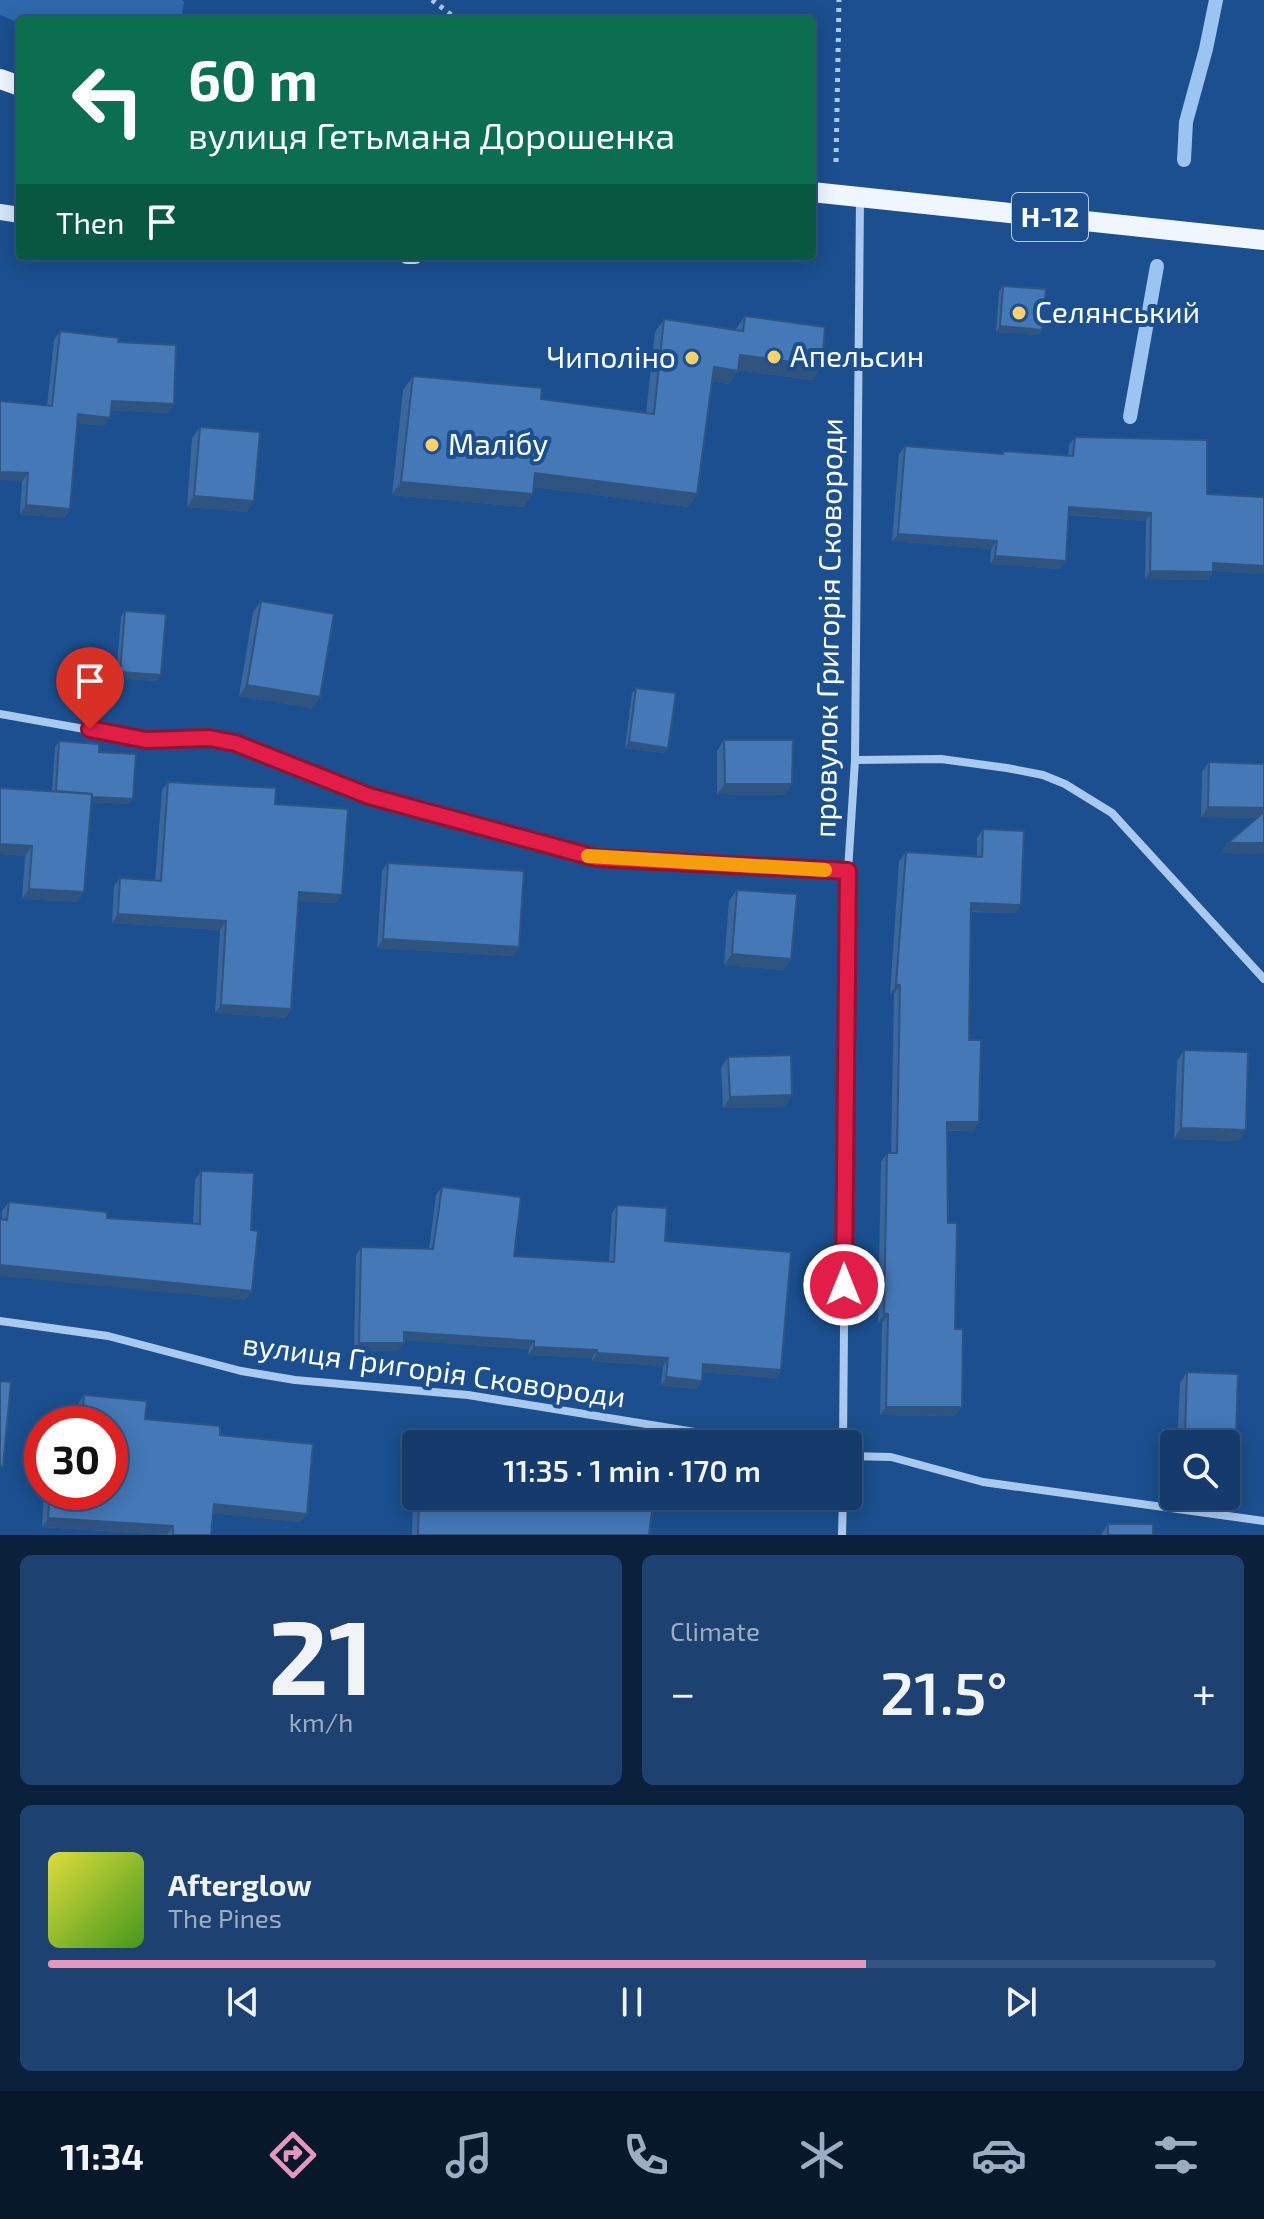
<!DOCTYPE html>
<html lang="en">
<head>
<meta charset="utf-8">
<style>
	:root { --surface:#143b6b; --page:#1d4271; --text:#f1f3f6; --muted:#9dadc1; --line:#33557e; --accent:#e797bd }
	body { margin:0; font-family:"Exo 2",sans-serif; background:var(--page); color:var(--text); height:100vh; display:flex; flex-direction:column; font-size:30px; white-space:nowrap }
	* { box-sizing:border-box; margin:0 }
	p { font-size:26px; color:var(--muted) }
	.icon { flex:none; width:44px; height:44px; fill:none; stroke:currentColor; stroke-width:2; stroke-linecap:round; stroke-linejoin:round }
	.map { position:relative; height:1535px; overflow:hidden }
	.panel { display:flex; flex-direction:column; gap:20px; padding:20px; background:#0b203b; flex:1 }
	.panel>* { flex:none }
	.hud { position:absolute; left:16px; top:16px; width:800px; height:244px; border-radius:8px; box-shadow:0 4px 20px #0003,0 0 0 2px var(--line); background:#0b6e4f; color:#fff; overflow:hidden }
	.tools { position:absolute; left:1160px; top:1430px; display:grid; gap:16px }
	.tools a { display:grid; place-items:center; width:80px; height:80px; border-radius:8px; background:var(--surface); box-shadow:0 4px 20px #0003,0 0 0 2px var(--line); font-size:40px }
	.speed { position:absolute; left:24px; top:1406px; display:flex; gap:16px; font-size:40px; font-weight:700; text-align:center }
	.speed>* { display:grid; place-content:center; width:104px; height:104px; border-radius:50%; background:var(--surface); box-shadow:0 4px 20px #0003,0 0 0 2px var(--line); line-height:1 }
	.speed .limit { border:12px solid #d22; background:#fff; color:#111 }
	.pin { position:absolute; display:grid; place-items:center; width:68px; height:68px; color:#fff; margin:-82px -34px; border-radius:50% 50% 50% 0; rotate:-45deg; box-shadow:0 0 8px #0007 }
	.pin .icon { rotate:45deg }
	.me { position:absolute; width:88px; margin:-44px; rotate:0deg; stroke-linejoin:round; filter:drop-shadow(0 0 6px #0008) }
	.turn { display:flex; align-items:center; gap:28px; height:168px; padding:0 40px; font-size:36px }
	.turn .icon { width:104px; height:104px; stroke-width:2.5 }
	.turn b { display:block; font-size:56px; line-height:68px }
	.then { display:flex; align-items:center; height:76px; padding:0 40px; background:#0003; gap:16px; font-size:30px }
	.big { font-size:60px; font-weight:600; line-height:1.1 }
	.panel .card { flex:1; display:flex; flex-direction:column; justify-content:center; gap:12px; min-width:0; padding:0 28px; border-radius:12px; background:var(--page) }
	.panel .dial { align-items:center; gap:0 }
	.dial b { font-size:104px; line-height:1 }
	.song { display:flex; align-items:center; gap:24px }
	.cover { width:96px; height:96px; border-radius:12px; background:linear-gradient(135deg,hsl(60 70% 55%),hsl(100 70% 35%)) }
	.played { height:8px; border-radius:4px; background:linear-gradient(90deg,var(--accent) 70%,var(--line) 70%) }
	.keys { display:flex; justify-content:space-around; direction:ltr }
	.heat { display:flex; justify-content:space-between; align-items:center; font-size:44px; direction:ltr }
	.panel .tiles { flex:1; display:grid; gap:20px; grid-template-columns:1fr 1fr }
	.card:last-child { grid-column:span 2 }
	.trip { position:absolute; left:402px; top:1430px; width:460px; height:80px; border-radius:8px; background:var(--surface); box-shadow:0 4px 20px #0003,0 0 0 2px var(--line); font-weight:600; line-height:80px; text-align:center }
	.tabs { display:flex; height:128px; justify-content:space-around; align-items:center; background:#08182b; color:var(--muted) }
	.tabs .icon { width:56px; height:56px }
	.tabs .selected { color:var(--accent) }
	.tabs b { font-size:36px; color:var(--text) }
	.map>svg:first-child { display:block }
	.green { fill:#2e69ad }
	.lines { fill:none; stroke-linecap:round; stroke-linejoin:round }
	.stream { stroke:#9cc4f0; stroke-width:14 }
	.path { stroke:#a9c9ee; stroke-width:5; stroke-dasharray:4 6; stroke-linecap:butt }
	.minor { stroke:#a9c9ee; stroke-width:8 }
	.secondary { stroke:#d6e6fa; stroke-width:16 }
	.primary { stroke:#f0f6ff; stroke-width:20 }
	.wall { fill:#3a679d }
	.shaded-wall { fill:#305480 }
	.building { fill:#4478b7; stroke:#305480; stroke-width:2 }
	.route-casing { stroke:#92132f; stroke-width:20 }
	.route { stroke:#e11d48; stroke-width:14 }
	.slow { stroke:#f59e0b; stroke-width:14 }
	.poi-dot { fill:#ffd166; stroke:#1b4f8f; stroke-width:3 }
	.labels { text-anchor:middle; stroke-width:8; stroke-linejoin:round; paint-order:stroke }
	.shield { fill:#1b4f8f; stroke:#bbcadd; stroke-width:2 }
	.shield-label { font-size:28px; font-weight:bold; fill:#fff }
	.poi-label { font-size:30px; fill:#fff; stroke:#1b4f8f; text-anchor:start }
	.street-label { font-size:30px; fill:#fff; stroke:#1b4f8f }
</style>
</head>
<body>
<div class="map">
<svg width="1264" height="1535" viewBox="0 0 1264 1535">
	<rect width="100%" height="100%" fill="#1b4f8f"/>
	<polygon class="green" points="0,0 182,0 184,2 182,16 176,20 20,20 20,23 0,15"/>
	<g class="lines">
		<g class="stream">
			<polyline points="1184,160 1186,122 1206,49 1216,0"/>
			<polyline points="1130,417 1157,266"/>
		</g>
		<g class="path">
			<polyline points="432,0 458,20"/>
			<polyline points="836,162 839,0"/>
		</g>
		<g class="minor">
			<polyline points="0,714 146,740 209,738 235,743 369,796 596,858 848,871"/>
			<polyline points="855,760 941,759 1007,768 1043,775 1065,784 1112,813 1264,979"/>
			<polyline points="0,1321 108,1336 241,1371 295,1380 468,1395 769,1444"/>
			<polyline points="843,1444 848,871 855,760 860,198"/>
			<polyline points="848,1456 891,1457 983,1482 1264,1521"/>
			<polyline points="842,1535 843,1496"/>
		</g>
		<g class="secondary">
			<polyline points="0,212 20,215"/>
			<polyline points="407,256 415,256"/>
		</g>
		<g class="primary">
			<polyline points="0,79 20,86"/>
			<polyline points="812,192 1264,240"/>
		</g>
	</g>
	<g class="wall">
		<polygon points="1003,286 1042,330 1038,335 996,332 999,291"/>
		<polygon points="745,316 822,366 813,380 738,370 729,384 712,381 697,494 688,507 534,487 524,507 392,495 403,390 413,376 541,399 646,413 655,332 664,319 735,330"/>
		<polygon points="60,331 118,342 174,404 168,413 111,410 104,426 77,423 70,509 64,518 20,514 22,482 47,406 54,340"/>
		<polygon points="200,427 247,512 187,507 192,438"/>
		<polygon points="1075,437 1207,494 1264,497 1264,574 1213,571 1208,580 1145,579 1146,521 1069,515 1060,569 990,564 991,549 892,541 899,454 905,446 1001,454 1003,451 1068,456 1069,445"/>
		<polygon points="261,601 320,697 312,708 239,696 253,612"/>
		<polygon points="125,611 157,681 116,678 121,616"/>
		<polygon points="636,688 668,748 664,753 625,748 632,693"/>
		<polygon points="724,740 784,795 717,794 717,751"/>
		<polygon points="59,741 99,752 129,804 91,802 78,902 22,899 25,856 0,854 0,788 52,791 55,747"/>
		<polygon points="1209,762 1264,764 1264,854 1221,853 1228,843 1257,818 1201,817 1202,772"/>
		<polygon points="168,782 275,804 336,903 299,901 291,1009 285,1018 215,1013 220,930 112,923 114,886 120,878 155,880 162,790"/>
		<polygon points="983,829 1021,905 1015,913 971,912 969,1040 979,1122 973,1131 947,1131 948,1223 955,1329 955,1416 880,1415 882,1323 878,1323 881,1162 887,1153 891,1153 894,994 890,994 899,861 906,852 977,857 977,838"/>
		<polygon points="388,863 519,947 513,956 377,948 382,871"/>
		<polygon points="737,890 784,970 724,965 729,901"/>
		<polygon points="1184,1050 1246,1130 1238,1141 1174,1139 1177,1061"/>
		<polygon points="728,1057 785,1106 723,1108 721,1068"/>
		<polygon points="201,1171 252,1291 245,1300 2,1219 2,1211 9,1202 107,1218 193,1223 195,1180"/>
		<polygon points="442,1187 514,1256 609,1261 612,1213 617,1205 665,1241 781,1370 776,1378 702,1372 702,1381 696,1389 661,1385 663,1366 592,1361 592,1358 528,1355 529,1349 404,1340 398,1351 354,1350 356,1255 361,1247 429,1249 436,1195"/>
		<polygon points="1187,1372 1236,1437 1228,1448 1226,1444 1177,1444 1180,1383"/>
		<polygon points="84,1395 145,1419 220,1435 301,1522 213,1513 211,1535 167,1535 42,1527 44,1492 110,1492 110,1424 76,1424 78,1404"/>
		<polygon points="416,1461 416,1496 654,1496 649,1535 412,1535 414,1464"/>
		<polygon points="1108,1524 1153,1535 1102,1535 1102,1533"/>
	</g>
	<g class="shaded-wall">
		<polygon points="1000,326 1042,330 1038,335 996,332"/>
		<polygon points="740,355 822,366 813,380 731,369"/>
		<polygon points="714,367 738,371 729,384 705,380"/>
		<polygon points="112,401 174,404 168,413 106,410"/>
		<polygon points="78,414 110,418 104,426 72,423"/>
		<polygon points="0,472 28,473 22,482 0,480"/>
		<polygon points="535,473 697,494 688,507 526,486"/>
		<polygon points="401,482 533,494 524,507 392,495"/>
		<polygon points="194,496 254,501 247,512 187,507"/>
		<polygon points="26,505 70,509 64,518 20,514"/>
		<polygon points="1069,507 1151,513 1146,521 1064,514"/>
		<polygon points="898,534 997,541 991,549 892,541"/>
		<polygon points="995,556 1066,561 1060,569 990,564"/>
		<polygon points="1213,563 1264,566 1264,574 1208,571"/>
		<polygon points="1150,571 1213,572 1208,580 1145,579"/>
		<polygon points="120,672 161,675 157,681 116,678"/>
		<polygon points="247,685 320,697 312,708 239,696"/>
		<polygon points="629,742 668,748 664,753 625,748"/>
		<polygon points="725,784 792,784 784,795 717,794"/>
		<polygon points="55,795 133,799 129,804 51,800"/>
		<polygon points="1208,807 1264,808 1264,815 1262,818 1201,817"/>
		<polygon points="1228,843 1264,843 1264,854 1221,853"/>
		<polygon points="0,844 32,846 25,856 0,854"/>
		<polygon points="29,889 84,892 78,902 22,899"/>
		<polygon points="299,892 342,895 336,903 293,901"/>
		<polygon points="971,903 1021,905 1015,913 965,911"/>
		<polygon points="118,914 226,921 220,930 112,923"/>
		<polygon points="383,939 519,947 513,956 377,948"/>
		<polygon points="732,954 791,959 784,970 724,965"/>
		<polygon points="896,985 900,985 894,994 890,994"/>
		<polygon points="221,1005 291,1009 285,1018 215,1013"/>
		<polygon points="792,1095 785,1106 723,1108 730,1097"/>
		<polygon points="947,1122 979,1122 973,1131 941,1130"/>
		<polygon points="1181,1128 1246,1130 1238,1141 1174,1139"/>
		<polygon points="0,1265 252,1291 245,1300 0,1276"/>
		<polygon points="884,1314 888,1314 882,1323 878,1323"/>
		<polygon points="404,1332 534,1341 529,1349 398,1340"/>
		<polygon points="359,1343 404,1343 398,1351 354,1350"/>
		<polygon points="534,1347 597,1350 592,1358 528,1355"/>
		<polygon points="597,1353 668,1358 663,1366 592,1361"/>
		<polygon points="703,1364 781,1370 776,1378 698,1372"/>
		<polygon points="666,1377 702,1381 696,1389 661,1385"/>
		<polygon points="886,1407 962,1407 955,1416 880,1415"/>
		<polygon points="1185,1435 1236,1437 1228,1448 1226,1448 1226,1444 1179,1444"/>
		<polygon points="214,1504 307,1514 301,1522 208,1513"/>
		<polygon points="48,1518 173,1526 167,1535 42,1527"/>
	</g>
	<g class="building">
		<polygon points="1003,286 1046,289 1042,330 1000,326"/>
		<polygon points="745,316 825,327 822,366 740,355 738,371 714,367 697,494 535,473 533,494 401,482 413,376 542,388 541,399 654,414 664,319 743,331"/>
		<polygon points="60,331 119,338 118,342 176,345 174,404 112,401 110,418 78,414 70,509 26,505 28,473 0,472 0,401 52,406"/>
		<polygon points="200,427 260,432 254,501 194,496"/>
		<polygon points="1075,437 1207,440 1207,494 1264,497 1264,566 1213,563 1213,572 1150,571 1151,513 1069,507 1066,561 995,556 997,541 898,534 905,446 1003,454 1003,451 1073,456"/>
		<polygon points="261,601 334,614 320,697 247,685"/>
		<polygon points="125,611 166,614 161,675 120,672"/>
		<polygon points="636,688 676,693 668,748 629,742"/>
		<polygon points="724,740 793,740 792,784 725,784"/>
		<polygon points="59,741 99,744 99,752 136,754 133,799 92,797 92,794 56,791"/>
		<polygon points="1209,762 1264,764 1264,808 1208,807"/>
		<polygon points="168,782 276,788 275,804 348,809 342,895 299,892 291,1009 221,1005 226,921 118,914 120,878 161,881"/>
		<polygon points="0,788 92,794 84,892 29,889 32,846 0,844"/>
		<polygon points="1264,812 1264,843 1228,843"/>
		<polygon points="983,829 1024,831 1021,905 971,903 969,1040 981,1040 979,1122 947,1122 948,1223 957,1223 955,1329 963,1329 962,1407 886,1407 888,1314 884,1314 887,1153 897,1153 900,985 896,985 906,852 982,857"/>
		<polygon points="388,863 524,871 519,947 383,939"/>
		<polygon points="737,890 797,894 791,959 732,954"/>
		<polygon points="1184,1050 1248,1052 1246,1130 1181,1128"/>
		<polygon points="791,1055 792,1095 730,1097 728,1057"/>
		<polygon points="201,1171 254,1173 251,1230 258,1231 252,1291 0,1265 0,1219 7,1220 9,1202 107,1212 107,1218 200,1224"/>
		<polygon points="442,1187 521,1197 514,1256 614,1262 617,1205 667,1208 665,1241 791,1252 781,1370 703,1364 702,1381 666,1377 668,1358 597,1353 597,1350 534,1347 534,1341 404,1332 404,1343 359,1343 361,1247 433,1249"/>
		<polygon points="1187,1372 1238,1374 1236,1437 1185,1435"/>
		<polygon points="0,1381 11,1382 3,1466 0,1466"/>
		<polygon points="84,1395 147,1401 145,1419 220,1426 220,1435 313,1444 307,1514 214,1504 211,1535 173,1535 173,1526 48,1518 50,1492 110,1492 110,1424 82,1424"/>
		<polygon points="498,1441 523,1444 498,1444"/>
		<polygon points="419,1496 654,1496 649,1535 418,1535"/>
		<rect x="1108" y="1524" width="45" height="11"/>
	</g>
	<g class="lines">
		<g class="route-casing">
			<polyline id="route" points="90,729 146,740 209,738 235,743 369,796 596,858 848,871 844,1285"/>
		</g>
		<use href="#route" class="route"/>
		<polyline class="slow" points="588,856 825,870"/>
	</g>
	<g class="poi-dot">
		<circle cx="1019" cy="313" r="8"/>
		<circle cx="774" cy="357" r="8"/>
		<circle cx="692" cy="358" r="8"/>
		<circle cx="432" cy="445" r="8"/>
	</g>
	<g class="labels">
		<rect class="shield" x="1012" y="193" width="76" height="48" rx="6"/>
		<g class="shield-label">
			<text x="1050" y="227">Н-12</text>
		</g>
		<g class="poi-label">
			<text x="1035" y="323">Селянський</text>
			<text x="790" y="367">Апельсин</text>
			<text x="676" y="368" text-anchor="end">Чиполіно</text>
			<text x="448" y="455">Малібу</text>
		</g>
		<g class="street-label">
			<text transform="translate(829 628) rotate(-89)" y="10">провулок Григорія Сковороди</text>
			<text transform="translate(434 1371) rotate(8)" y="10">вулиця Григорія Сковороди</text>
		</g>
	</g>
</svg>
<div class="tools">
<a><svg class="icon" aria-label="search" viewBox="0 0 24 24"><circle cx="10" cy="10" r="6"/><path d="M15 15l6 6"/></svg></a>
</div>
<div class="speed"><div class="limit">30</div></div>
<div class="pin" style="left:90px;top:729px;background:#d93025"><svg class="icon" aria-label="arrive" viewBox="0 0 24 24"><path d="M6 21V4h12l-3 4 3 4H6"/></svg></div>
<svg class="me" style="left:844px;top:1285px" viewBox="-20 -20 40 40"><circle r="17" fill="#e11d48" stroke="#fff" stroke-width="3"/><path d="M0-11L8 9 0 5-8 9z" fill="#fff"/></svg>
<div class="trip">11:35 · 1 min · 170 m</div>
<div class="hud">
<div class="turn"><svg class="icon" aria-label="left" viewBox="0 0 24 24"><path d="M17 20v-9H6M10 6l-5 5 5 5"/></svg><div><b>60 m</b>вулиця Гетьмана Дорошенка</div></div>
<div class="then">Then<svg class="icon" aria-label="arrive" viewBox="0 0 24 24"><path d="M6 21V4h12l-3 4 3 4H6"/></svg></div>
</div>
</div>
<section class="panel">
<div class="tiles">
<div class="card dial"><b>21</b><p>km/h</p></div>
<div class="card"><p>Climate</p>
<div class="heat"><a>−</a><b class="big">21.5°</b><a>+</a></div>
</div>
<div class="card">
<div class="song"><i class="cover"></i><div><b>Afterglow</b><p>The Pines</p></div></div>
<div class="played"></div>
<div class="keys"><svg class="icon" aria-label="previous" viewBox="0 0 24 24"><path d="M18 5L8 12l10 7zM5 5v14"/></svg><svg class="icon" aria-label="pause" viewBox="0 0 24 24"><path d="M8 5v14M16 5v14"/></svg><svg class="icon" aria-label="next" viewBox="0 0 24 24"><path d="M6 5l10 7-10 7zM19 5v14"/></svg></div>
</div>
</div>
</section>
<nav class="tabs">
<b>11:34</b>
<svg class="icon selected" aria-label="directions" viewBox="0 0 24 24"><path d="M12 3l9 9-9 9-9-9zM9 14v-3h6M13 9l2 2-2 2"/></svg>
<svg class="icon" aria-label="music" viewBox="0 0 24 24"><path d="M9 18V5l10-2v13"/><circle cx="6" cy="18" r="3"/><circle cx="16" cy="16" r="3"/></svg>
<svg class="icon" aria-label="phone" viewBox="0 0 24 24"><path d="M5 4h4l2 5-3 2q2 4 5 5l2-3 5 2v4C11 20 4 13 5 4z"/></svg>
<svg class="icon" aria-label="climate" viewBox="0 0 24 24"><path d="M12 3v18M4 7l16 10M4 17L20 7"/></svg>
<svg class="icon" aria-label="car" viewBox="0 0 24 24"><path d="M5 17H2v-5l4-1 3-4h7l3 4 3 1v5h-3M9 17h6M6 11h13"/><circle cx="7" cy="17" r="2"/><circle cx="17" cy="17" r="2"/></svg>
<svg class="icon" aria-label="filters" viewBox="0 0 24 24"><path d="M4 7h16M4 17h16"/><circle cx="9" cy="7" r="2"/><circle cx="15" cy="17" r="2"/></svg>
</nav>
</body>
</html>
